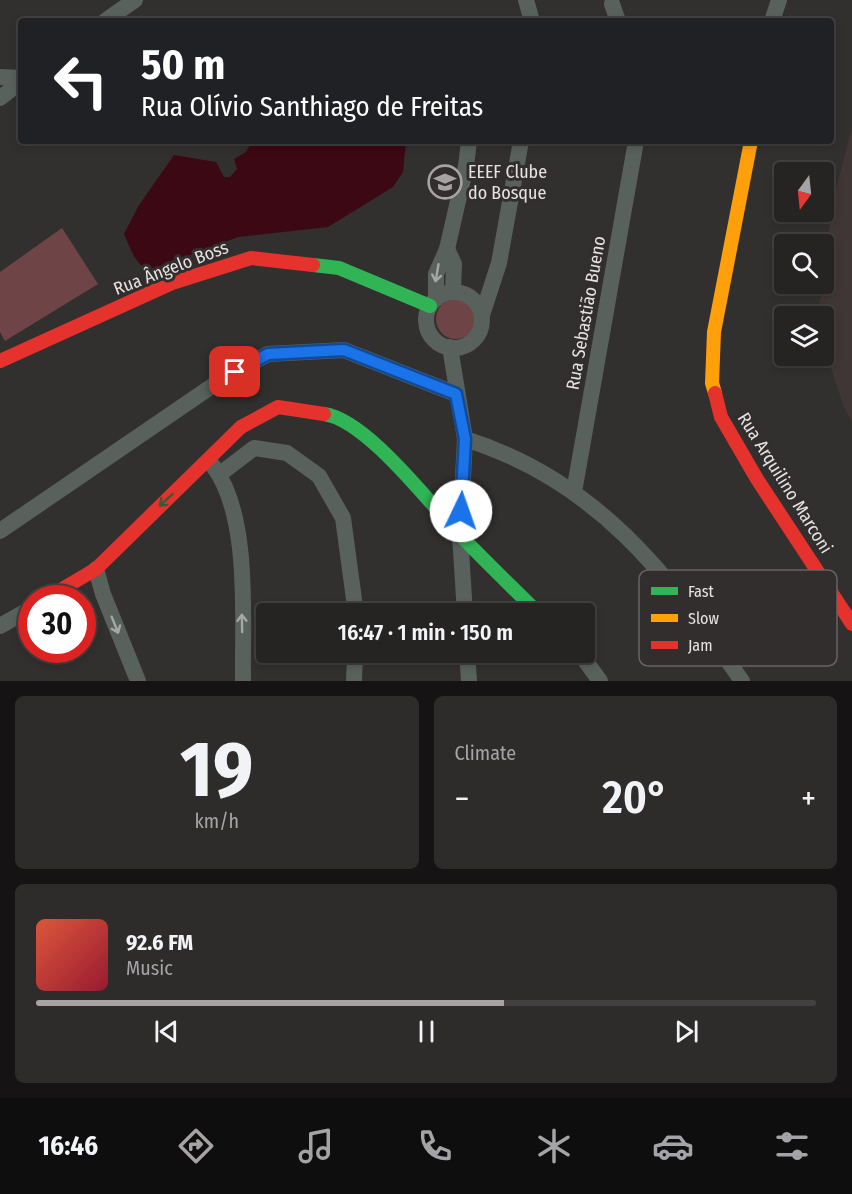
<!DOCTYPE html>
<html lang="en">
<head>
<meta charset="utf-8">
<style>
	:root { --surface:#262323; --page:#2e2b2b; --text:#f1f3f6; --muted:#a4a4a6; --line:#424041; --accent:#a7a3a3 }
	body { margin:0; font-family:"Fira Sans Condensed",sans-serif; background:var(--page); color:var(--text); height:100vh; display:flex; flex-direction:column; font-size:22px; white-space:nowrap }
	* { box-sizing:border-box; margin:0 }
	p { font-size:20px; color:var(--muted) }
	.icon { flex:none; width:33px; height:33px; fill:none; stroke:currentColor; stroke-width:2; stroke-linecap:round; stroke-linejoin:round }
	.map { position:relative; height:681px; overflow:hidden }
	.side { display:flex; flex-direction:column; gap:15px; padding:15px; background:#151313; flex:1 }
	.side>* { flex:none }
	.top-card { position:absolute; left:18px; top:18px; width:816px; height:126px; border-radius:6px; box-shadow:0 3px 9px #0003,0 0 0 2px var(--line); background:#202124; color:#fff; overflow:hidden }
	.needle { width:39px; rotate:195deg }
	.fabs { position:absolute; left:774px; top:162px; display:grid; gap:12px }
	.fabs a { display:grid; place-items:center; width:60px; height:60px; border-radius:6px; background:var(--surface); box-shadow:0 3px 9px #0003,0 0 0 2px var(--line); font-size:30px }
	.speed { position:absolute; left:18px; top:585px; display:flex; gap:12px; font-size:30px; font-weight:700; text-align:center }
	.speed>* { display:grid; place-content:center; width:78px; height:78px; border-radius:50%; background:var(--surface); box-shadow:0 3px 9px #0003,0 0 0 2px var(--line); line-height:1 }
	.speed .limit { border:9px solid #d22; background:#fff; color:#111 }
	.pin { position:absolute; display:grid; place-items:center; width:51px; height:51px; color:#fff; margin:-26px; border-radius:12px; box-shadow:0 3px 9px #0006 }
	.me { position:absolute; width:66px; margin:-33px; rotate:3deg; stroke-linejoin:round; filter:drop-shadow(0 0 4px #0008) }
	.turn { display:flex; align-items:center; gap:21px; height:126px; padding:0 24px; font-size:27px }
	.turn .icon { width:78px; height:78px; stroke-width:2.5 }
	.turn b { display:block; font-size:42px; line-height:51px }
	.big { font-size:45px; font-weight:600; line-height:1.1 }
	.side .tile { flex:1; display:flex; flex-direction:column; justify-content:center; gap:9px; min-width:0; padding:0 21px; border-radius:9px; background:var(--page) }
	.side .dial { align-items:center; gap:0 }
	.dial b { font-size:78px; line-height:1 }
	.song { display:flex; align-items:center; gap:18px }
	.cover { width:72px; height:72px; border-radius:9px; background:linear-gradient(135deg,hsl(10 70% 55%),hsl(350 70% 35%)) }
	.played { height:6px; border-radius:3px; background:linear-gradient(90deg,var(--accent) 60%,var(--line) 60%) }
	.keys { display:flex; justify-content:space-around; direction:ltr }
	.heat { display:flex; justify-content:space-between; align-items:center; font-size:33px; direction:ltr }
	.side .tiles { flex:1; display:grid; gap:15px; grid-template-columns:1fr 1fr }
	.tile:last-child { grid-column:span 2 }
	.trip { position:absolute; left:256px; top:603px; width:339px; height:60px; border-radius:6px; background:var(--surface); box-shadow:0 3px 9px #0003,0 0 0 2px var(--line); font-weight:600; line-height:60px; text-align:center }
	.tab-bar { display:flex; height:96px; justify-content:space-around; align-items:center; background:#0f0e0e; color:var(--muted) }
	.tab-bar .icon { width:42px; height:42px }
	.tab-bar .active { color:var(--accent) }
	.tab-bar b { font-size:27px; color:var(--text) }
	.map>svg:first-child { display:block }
	.built { fill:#403636 }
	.green { fill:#6f4447 }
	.water { fill:#3c0813 }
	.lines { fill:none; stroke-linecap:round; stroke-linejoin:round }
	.street { stroke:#58615c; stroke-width:16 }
	.fast { stroke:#30b455; stroke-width:14 }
	.slow { stroke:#ff9f0a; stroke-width:14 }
	.jam { stroke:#e5322d; stroke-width:14 }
	.oneway { stroke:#a6a8a6 }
	.oneway2 { stroke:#325d3c }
	.route-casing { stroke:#114b97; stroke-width:15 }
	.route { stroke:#1a73e8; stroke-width:10 }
	.labels { text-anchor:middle; stroke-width:6; stroke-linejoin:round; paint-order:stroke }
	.poi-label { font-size:18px; fill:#e6e2e2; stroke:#332e2e; text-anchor:start }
	.street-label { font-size:18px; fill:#e6e2e2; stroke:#332e2e }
	.key { fill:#332e2e; stroke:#696464; stroke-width:1.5 }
	.key-label { font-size:16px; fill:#e6e2e2 }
</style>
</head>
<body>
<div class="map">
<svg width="852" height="681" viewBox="0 0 852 681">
	<rect width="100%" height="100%" fill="#322f2f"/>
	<polygon class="built" points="852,128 852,421 845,410 824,347 824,316 818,316 833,200"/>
	<g class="green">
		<polygon points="62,228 98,284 5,341 0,332 0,272"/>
		<circle cx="456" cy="319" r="20"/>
	</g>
	<path class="water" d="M252 141H406L403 172 393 187 328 227 238 237 185 257 158 274C137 270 132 252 124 234L139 205 174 155 216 162 224 177H230L237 169 234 159 246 152Z"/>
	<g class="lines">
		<g class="street">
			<polyline points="526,0 532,21"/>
			<polyline points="612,4 618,21"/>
			<polyline points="105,21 135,0"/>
			<polyline points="772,21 779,0"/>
			<polyline points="0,77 21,78"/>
			<polyline points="0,98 21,82"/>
			<polyline points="447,249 454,264 453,292"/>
			<circle cx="454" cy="320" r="28"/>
			<polyline points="436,299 436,274 447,249 466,166 469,141"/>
			<polyline points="482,315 499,263 521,141"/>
			<polyline points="450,347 465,439 460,535 465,614"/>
			<path d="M465 439C596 480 667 573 742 681"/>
			<path d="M213 466C251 516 242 620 243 681"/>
			<polyline points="220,474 254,448 287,453 319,476 343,518 356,614"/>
			<polyline points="574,492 636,141"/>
			<polyline points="0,531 218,382 268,354 344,350 456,394"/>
			<polyline points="96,569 103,594 138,681"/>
			<polyline points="0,626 32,608"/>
			<polyline points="467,652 469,681"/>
			<polyline points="579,652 600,681"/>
			<polyline points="354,681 355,652"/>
		</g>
		<g class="fast">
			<polyline points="313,265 339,268 430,306"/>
			<path d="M324 414C367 420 430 504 460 535 486 562 513 588 539 614"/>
		</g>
		<polyline class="slow" points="715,393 712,383 714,332 751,141"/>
		<g class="jam">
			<polyline points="0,361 172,283 251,258 313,265"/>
			<polyline points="715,393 721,417 757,479 852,624"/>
			<polyline points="47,598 96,569 241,427 278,407 324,414"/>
		</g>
	</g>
	<defs><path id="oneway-shaft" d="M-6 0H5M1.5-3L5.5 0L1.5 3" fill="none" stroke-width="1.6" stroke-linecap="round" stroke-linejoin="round" transform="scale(1.5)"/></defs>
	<g class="oneway">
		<use href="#oneway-shaft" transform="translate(437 273) rotate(100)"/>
		<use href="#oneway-shaft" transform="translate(242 623) rotate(-91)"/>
		<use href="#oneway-shaft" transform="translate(115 625) rotate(68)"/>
	</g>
	<use class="oneway2" href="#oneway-shaft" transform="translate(166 500) rotate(138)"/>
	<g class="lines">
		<g class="route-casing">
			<polyline id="route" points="235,372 268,354 344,350 456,394 465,439 461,511"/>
		</g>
		<use href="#route" class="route"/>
	</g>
	<defs>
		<g id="school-ring" transform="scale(1.725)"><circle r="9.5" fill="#332e2e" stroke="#a7a3a3" stroke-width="1.5"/><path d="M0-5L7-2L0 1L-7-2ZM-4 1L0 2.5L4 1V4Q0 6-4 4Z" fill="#a7a3a3"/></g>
	</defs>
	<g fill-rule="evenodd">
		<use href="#school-ring" x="445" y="182"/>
	</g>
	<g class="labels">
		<g class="poi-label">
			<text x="468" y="178">EEEF Clube<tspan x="468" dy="21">do Bosque</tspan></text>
		</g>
		<g class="street-label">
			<text transform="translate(171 268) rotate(-21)" y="6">Rua Ângelo Boss</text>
			<text transform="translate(586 313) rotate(-80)" y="6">Rua Sebastião Bueno</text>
			<text transform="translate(785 483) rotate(58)" y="6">Rua Arquilino Marconi</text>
		</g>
	</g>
	<rect x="639" y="570" width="198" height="96" rx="9" class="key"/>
	<rect x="651" y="587" width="27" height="8" fill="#30b455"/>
	<rect x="651" y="614" width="27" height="8" fill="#ff9f0a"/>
	<rect x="651" y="641" width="27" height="8" fill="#e5322d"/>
	<g class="key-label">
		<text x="688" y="597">Fast</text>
		<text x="688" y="624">Slow</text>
		<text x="688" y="651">Jam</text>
	</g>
</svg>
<div class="fabs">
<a><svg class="needle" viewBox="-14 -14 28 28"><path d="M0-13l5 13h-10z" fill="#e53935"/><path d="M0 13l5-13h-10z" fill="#a4a4a6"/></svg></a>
<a><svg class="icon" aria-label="search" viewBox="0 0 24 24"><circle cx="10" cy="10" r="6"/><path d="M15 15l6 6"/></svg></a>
<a><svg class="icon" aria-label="layers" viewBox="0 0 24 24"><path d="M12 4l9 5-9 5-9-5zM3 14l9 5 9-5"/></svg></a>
</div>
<div class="speed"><div class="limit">30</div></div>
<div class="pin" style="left:235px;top:372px;background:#d93025"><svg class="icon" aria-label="arrive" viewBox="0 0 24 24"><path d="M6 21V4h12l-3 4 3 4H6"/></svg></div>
<svg class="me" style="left:461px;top:511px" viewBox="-20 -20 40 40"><circle r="19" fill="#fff"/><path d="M0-13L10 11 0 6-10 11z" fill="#1a73e8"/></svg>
<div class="trip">16:47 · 1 min · 150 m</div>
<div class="top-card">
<div class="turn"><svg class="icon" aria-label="left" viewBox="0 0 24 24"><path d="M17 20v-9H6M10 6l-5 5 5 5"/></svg><div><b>50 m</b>Rua Olívio Santhiago de Freitas</div></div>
</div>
</div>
<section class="side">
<div class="tiles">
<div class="tile dial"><b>19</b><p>km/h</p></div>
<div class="tile"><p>Climate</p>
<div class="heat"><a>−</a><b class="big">20°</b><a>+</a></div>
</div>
<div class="tile">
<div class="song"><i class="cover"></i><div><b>92.6 FM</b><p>Music</p></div></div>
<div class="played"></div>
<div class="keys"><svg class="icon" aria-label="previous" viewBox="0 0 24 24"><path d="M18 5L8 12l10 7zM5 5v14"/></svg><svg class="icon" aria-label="pause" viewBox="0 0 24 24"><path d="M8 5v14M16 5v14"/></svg><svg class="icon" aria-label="next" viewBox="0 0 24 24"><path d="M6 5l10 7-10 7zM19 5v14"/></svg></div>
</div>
</div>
</section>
<nav class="tab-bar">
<b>16:46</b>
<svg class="icon active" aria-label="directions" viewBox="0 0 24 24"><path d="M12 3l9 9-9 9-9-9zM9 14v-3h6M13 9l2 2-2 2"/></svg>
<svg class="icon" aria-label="music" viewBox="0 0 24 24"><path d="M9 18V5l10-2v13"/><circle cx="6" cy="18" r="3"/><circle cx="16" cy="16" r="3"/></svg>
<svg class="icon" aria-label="phone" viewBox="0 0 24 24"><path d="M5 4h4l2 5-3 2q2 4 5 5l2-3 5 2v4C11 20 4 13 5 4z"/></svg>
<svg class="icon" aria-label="climate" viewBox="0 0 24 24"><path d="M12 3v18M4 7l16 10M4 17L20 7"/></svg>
<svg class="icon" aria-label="car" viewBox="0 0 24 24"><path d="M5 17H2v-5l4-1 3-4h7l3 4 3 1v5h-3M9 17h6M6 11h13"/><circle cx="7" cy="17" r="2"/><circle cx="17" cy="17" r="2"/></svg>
<svg class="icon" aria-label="filters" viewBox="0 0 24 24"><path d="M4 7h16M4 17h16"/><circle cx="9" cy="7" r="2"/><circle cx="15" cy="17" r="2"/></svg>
</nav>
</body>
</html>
